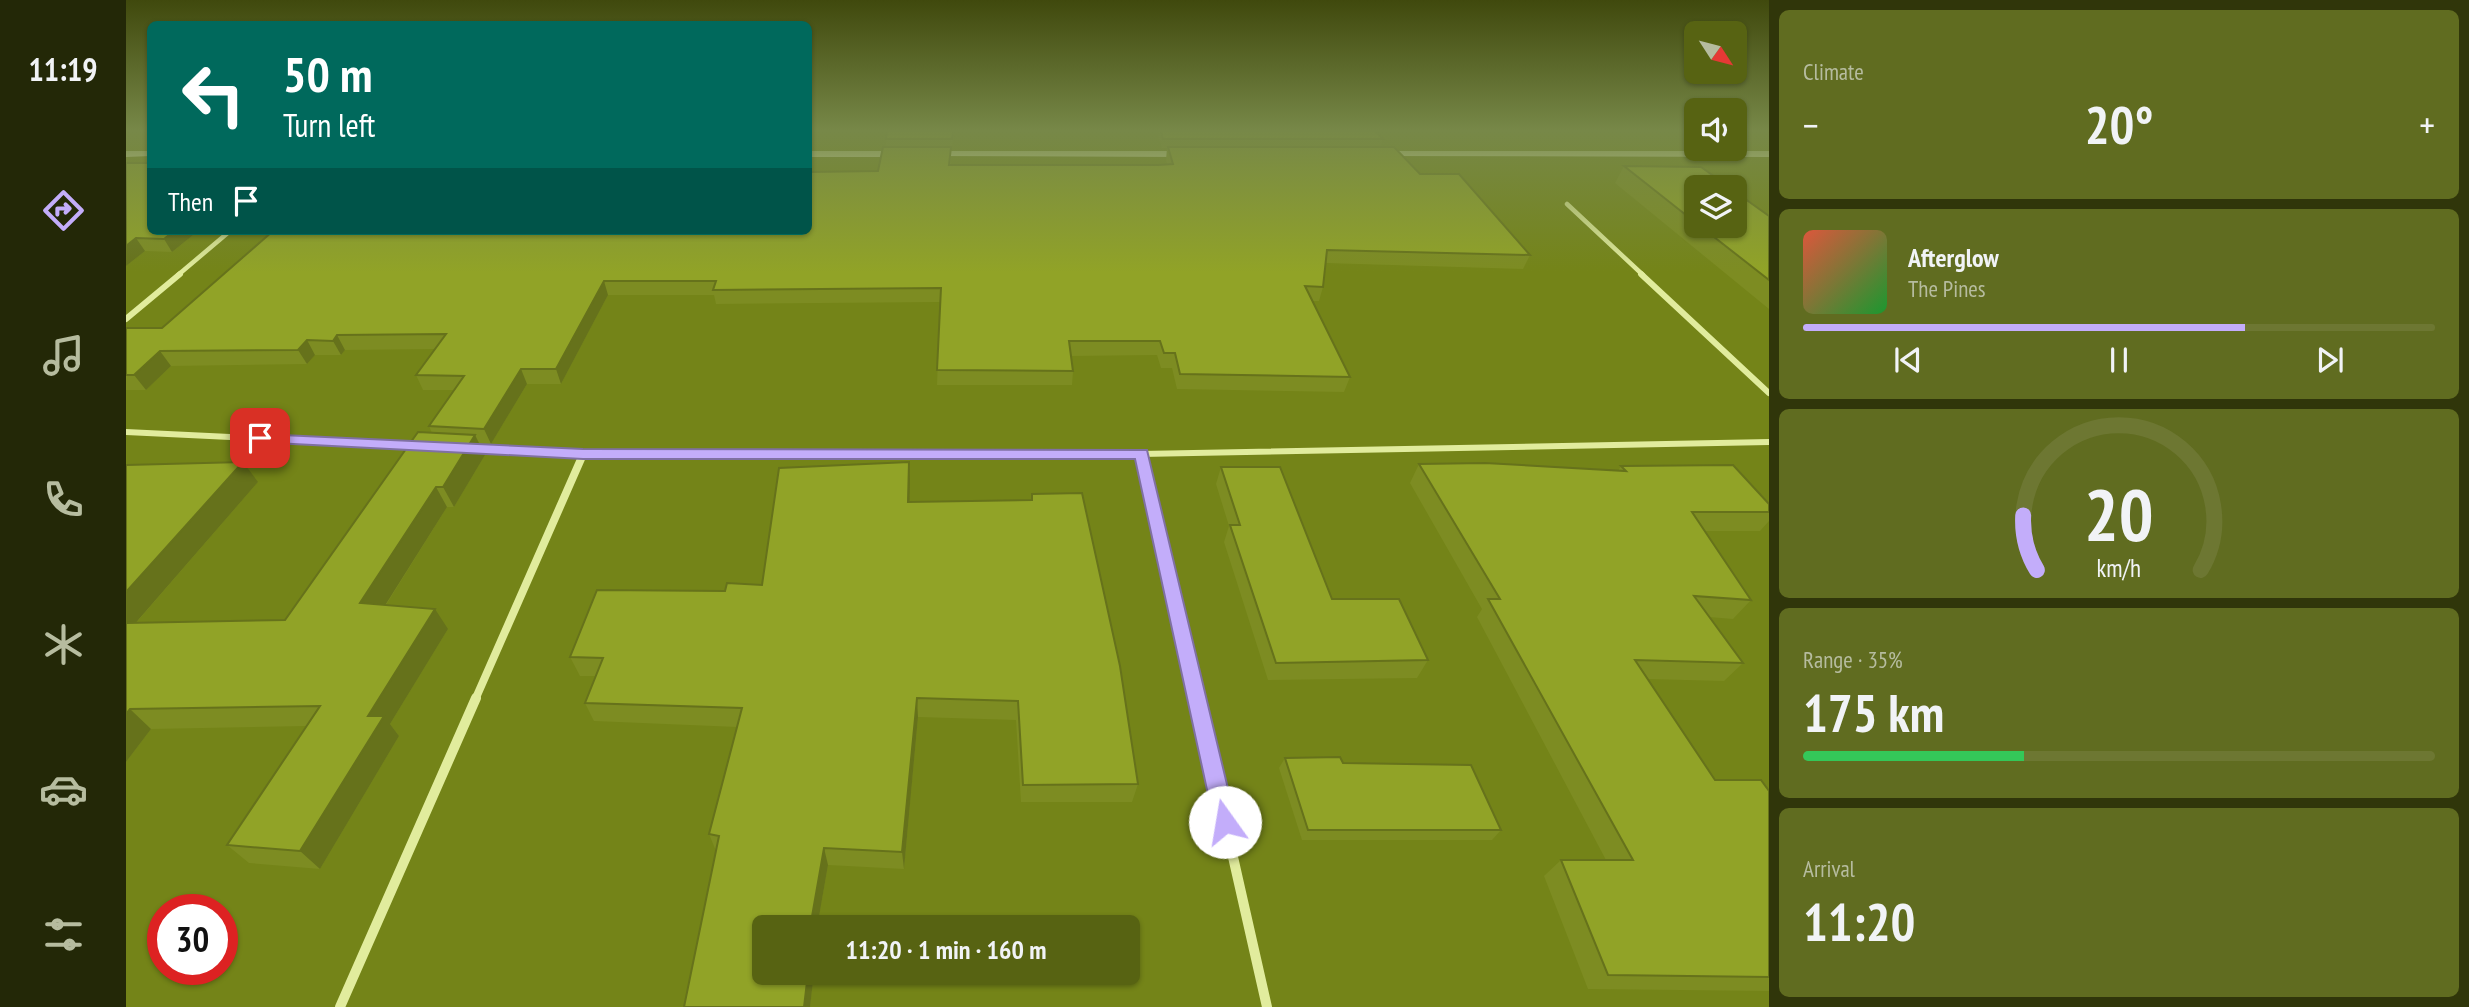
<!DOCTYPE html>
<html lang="en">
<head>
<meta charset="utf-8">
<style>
	:root { --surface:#576312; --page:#606c20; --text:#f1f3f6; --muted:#b6bc9f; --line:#6d7732; --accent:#c3adfa }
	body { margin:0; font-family:"PT Sans Narrow",sans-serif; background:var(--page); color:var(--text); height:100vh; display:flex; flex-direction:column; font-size:26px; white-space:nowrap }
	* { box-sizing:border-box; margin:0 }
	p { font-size:23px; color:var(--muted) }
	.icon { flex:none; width:38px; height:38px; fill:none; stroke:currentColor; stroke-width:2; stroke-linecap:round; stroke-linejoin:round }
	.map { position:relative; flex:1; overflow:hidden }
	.side { display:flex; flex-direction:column; gap:10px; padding:10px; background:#30360a; width:700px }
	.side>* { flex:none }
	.banner { position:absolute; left:21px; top:21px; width:665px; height:214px; border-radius:10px; box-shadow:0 2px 5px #0004; background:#00695c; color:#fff; overflow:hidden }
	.needle { width:46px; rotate:126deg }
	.fabs { position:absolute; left:1558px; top:21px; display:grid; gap:14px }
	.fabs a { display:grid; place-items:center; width:63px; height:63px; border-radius:10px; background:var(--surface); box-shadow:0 2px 5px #0004; font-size:35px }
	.speed { position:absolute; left:21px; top:894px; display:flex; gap:14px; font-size:35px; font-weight:700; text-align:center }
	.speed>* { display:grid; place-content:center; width:91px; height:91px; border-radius:50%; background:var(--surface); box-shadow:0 2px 5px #0004; line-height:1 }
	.speed .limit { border:10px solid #d22; background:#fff; color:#111 }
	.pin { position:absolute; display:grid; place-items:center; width:60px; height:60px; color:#fff; margin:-30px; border-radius:14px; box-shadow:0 4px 10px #0006 }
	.me { position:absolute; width:77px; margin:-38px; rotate:347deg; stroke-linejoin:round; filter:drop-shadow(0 0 5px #0008) }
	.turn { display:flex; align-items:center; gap:24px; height:147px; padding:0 21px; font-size:32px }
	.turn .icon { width:91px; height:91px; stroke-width:2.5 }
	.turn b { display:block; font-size:49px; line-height:60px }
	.then { display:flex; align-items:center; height:66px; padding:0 21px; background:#0003; gap:14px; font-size:26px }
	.big { font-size:52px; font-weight:700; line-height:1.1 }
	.side .widget { flex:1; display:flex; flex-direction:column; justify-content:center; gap:10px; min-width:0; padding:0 24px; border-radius:10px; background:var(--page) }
	.side .dial { align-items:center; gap:0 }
	.dial svg { height:182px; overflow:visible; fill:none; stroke:var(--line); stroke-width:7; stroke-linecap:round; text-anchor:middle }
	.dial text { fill:var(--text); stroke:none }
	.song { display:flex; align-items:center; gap:21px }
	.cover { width:84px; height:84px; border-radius:10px; background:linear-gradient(135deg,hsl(10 70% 55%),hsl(130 70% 35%)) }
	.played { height:7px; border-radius:4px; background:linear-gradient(90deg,var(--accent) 70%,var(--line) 70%) }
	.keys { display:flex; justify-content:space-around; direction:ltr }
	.heat { display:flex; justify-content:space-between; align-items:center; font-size:38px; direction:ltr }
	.charge { height:10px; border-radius:5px; background:linear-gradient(90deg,#34c759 35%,var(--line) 0) }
	.trip { position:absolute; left:626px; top:915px; width:388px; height:70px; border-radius:10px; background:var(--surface); box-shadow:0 2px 5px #0004; font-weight:700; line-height:70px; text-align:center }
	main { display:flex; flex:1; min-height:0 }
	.tabs { display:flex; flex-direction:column; width:126px; justify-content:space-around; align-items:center; background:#232807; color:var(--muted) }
	.tabs .icon { width:49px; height:49px }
	.tabs .active { color:var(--accent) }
	.tabs b { font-size:32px; color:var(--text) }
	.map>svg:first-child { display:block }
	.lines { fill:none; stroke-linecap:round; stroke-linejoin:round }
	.street-far3 { stroke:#e1ec9d; stroke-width:4.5 }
	.street-far2 { stroke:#e1ec9d; stroke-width:6 }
	.street-far1 { stroke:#e1ec9d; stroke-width:8 }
	.street { stroke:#e1ec9d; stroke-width:10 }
	.secondary { fill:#f1f9ca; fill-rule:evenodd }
	.wall { fill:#7d8c22 }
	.shaded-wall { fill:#66721b }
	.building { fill:#91a327; stroke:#66721b; stroke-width:2 }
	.route { fill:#c3adfa; stroke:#7f70a2; stroke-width:2 }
</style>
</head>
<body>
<main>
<nav class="tabs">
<b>11:19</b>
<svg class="icon active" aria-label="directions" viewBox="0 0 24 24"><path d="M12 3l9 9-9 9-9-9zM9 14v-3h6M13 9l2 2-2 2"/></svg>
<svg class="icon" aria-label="music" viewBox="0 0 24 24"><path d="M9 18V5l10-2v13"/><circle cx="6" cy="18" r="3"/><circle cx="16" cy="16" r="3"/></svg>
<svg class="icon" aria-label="phone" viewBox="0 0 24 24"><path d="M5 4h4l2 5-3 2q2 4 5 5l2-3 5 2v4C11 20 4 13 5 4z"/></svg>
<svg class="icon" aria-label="climate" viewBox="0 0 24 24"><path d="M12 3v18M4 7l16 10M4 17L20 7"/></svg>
<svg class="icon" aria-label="car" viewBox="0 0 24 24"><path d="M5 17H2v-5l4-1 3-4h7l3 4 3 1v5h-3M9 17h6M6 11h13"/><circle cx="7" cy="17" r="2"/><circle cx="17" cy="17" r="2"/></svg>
<svg class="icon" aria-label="filters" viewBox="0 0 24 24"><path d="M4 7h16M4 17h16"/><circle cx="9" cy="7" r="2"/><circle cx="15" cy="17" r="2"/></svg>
</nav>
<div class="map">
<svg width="1643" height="1007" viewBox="0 0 1643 1007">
	<rect width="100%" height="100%" fill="#748418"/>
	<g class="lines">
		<g class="street-far3">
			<polyline points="1441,204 1517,275"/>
			<polyline points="52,275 104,231"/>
		</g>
		<g class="street-far2">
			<polyline points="1515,274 1643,393"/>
			<polyline points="0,319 54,274"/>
			<polyline points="0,432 292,446"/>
			<polyline points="349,449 457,454 1015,454 1643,442"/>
			<polyline points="1015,454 1017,461"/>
			<polyline points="454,461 457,454"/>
		</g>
		<g class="street-far1">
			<polyline points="1016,459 1071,700"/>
			<polyline points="349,700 455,459"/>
		</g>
		<g class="street">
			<polyline points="1071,698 1141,1007"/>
			<polyline points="214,1007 350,698"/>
		</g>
		<g class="secondary">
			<polygon points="0,151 24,151 24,156 0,157"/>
			<polygon points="682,151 772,151 776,154 772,157 682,157"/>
			<polygon points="806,151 1059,151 1063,154 1059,157 803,156 802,154"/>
			<polygon points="1258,151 1643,151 1643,157 1255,156 1254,154"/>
		</g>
	</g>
	<g class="wall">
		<polygon points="761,131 828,131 826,148 825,148 825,165 1032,165 1041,164 1040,160 1041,148 1036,148 1030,131 1249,131 1257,139 1254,147 1294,174 1404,255 1397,269 1199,263 1197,287 1193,301 1186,301 1224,377 1218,392 1051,389 1046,368 1035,368 1031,355 945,356 947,371 946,385 811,385 814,302 590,304 588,295 482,295 435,384 401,384 365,444 353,443 359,455 328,507 321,507 260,605 322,629 264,724 273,736 194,869 123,863 101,845 181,726 25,729 0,762 0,465 132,482 10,623 159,620 306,433 303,426 328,390 297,390 290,375 310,349 219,350 215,355 189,355 181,364 45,366 20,390 0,390 0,328 36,328 682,231 752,171 760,147 760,139"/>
		<polygon points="0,163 24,231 72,231 46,252 19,251 0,266"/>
		<polygon points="1498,166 1570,187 1570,226 1608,226 1643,216 1643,309 1489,183"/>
		<polygon points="1293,464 1492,471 1495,466 1643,504 1643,521 1634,531 1579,531 1625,600 1607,619 1583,617 1617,663 1598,681 1521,679 1589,780 1643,791 1643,991 1462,989 1418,876 1435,860 1480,860 1351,617 1356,609 1284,483"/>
		<polygon points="1095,467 1206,599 1302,660 1291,678 1142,680 1098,542 1103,526 1090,484"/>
		<polygon points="784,481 783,502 905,500 906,494 1012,784 1006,802 895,802 890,720 792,717 778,869 702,865 691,928 639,928 639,973 688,973 684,1007 558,1007 590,851 583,834 611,727 468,721 459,703 469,676 454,676 444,657 599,591 636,585"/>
		<polygon points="1159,758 1217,763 1375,830 1366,840 1176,840 1153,768"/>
	</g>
	<g class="shaded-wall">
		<polygon points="48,231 72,231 46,252 38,239"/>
		<polygon points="10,238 19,251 0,266 0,246"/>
		<polygon points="478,281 482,295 435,384 430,369"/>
		<polygon points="211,335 219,350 215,355 207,341"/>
		<polygon points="181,340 189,355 181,364 172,350"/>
		<polygon points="34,351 45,366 20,390 8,375"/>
		<polygon points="395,369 401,384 365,444 358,429"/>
		<polygon points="349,435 359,455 328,507 317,487"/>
		<polygon points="117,462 132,482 0,634 0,592"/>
		<polygon points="783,462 784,481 783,521 782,502"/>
		<polygon points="310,487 321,507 248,623 234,603"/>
		<polygon points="309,609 322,629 264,724 273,736 194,869 174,851 242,716"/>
		<polygon points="791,698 792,717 778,869 776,852"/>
		<polygon points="4,709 25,729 0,762 0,714"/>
		<polygon points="698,848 702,865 691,928 684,928"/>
		<polygon points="682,973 688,973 684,1007 678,1007"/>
	</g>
	<g class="building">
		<polygon points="761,131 827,131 826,139 760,139"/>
		<polygon points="1035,131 1249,131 1257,139 1037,139"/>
		<polygon points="757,147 825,147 823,165 1032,165 1047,164 1042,147 1268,147 1294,174 1333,174 1404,255 1201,250 1197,287 1179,286 1224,377 1054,374 1049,353 1038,353 1034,341 943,341 947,371 811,370 815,288 587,290 590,281 478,281 430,369 395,369 358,429 303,426 338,376 290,375 320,334 211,335 207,341 181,340 172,350 34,351 8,375 0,375 0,328 36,328 147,231 682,231 682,172 752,171"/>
		<polygon points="0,163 24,163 24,231 48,231 38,239 10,238 0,246"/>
		<polygon points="1498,166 1575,167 1603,187 1570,187 1570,223"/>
		<polygon points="1608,191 1643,216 1643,280 1574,226 1608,226"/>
		<polygon points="292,432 349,435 317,487 310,487 234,603 309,609 242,716 258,716 174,851 101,845 194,706 4,709 0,714 0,623 159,620"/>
		<polygon points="117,462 0,592 0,465"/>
		<polygon points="783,462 782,502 906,500 906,494 956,493 994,666 1012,784 897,785 892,701 791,698 776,852 698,848 684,928 639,928 639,973 682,973 678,1007 558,1007 593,836 583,834 616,708 459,703 477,658 444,657 471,590 599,591 601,583 636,585 653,468"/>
		<polygon points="1359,463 1500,471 1495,466 1607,465 1643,504 1643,512 1566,512 1625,600 1568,596 1617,663 1509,660 1589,780 1635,780 1643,791 1643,977 1482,975 1435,860 1507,860 1362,599 1374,599 1293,464"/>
		<polygon points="1095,467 1154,467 1206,599 1273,599 1302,660 1150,663 1104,525 1114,525"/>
		<polygon points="1214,757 1217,763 1345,765 1375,830 1182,830 1159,758"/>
	</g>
	<linearGradient id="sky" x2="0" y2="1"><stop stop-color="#40490d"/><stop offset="0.48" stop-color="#778848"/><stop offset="1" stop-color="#778848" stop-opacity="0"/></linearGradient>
	<rect width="1643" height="272" fill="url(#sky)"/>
	<polygon class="route" points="134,434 457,449 1021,450 1110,822 1107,830 1099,833 1092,830 1088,822 1009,459 457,459 129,442 129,435"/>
</svg>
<div class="fabs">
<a><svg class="needle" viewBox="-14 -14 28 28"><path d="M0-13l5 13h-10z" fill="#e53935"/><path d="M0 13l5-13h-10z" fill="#b6bc9f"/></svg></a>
<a><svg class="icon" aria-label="sound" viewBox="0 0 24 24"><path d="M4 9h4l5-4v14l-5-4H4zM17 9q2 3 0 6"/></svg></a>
<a><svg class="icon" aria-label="layers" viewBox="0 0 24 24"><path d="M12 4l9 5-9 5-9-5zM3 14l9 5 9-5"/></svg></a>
</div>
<div class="speed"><div class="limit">30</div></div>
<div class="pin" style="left:134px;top:438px;background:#d93025"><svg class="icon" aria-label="arrive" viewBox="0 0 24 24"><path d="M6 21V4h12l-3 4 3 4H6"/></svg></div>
<svg class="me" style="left:1099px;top:822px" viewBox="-20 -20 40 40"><circle r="19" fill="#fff"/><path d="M0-13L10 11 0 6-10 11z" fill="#c3adfa"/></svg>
<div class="trip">11:20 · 1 min · 160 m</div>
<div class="banner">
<div class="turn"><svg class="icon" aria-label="left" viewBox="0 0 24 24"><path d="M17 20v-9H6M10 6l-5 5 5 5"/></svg><div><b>50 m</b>Turn left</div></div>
<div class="then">Then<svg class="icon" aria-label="arrive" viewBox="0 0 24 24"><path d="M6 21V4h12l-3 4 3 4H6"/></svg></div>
</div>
</div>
<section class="side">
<div class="widget"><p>Climate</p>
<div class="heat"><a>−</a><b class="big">20°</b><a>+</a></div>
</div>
<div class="widget">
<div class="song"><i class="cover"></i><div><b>Afterglow</b><p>The Pines</p></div></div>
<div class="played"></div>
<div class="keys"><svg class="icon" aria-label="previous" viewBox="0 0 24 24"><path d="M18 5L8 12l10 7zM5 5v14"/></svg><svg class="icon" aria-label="pause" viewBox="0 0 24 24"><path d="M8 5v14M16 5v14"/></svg><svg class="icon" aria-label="next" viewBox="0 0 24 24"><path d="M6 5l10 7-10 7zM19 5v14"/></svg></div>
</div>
<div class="widget dial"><svg viewBox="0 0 100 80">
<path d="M14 69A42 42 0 1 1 86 69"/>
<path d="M14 69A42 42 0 0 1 8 45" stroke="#c3adfa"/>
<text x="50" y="56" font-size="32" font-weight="700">20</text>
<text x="50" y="72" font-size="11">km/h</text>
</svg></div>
<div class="widget"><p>Range · 35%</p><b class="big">175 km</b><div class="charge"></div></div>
<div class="widget"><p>Arrival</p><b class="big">11:20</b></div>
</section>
</main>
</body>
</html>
